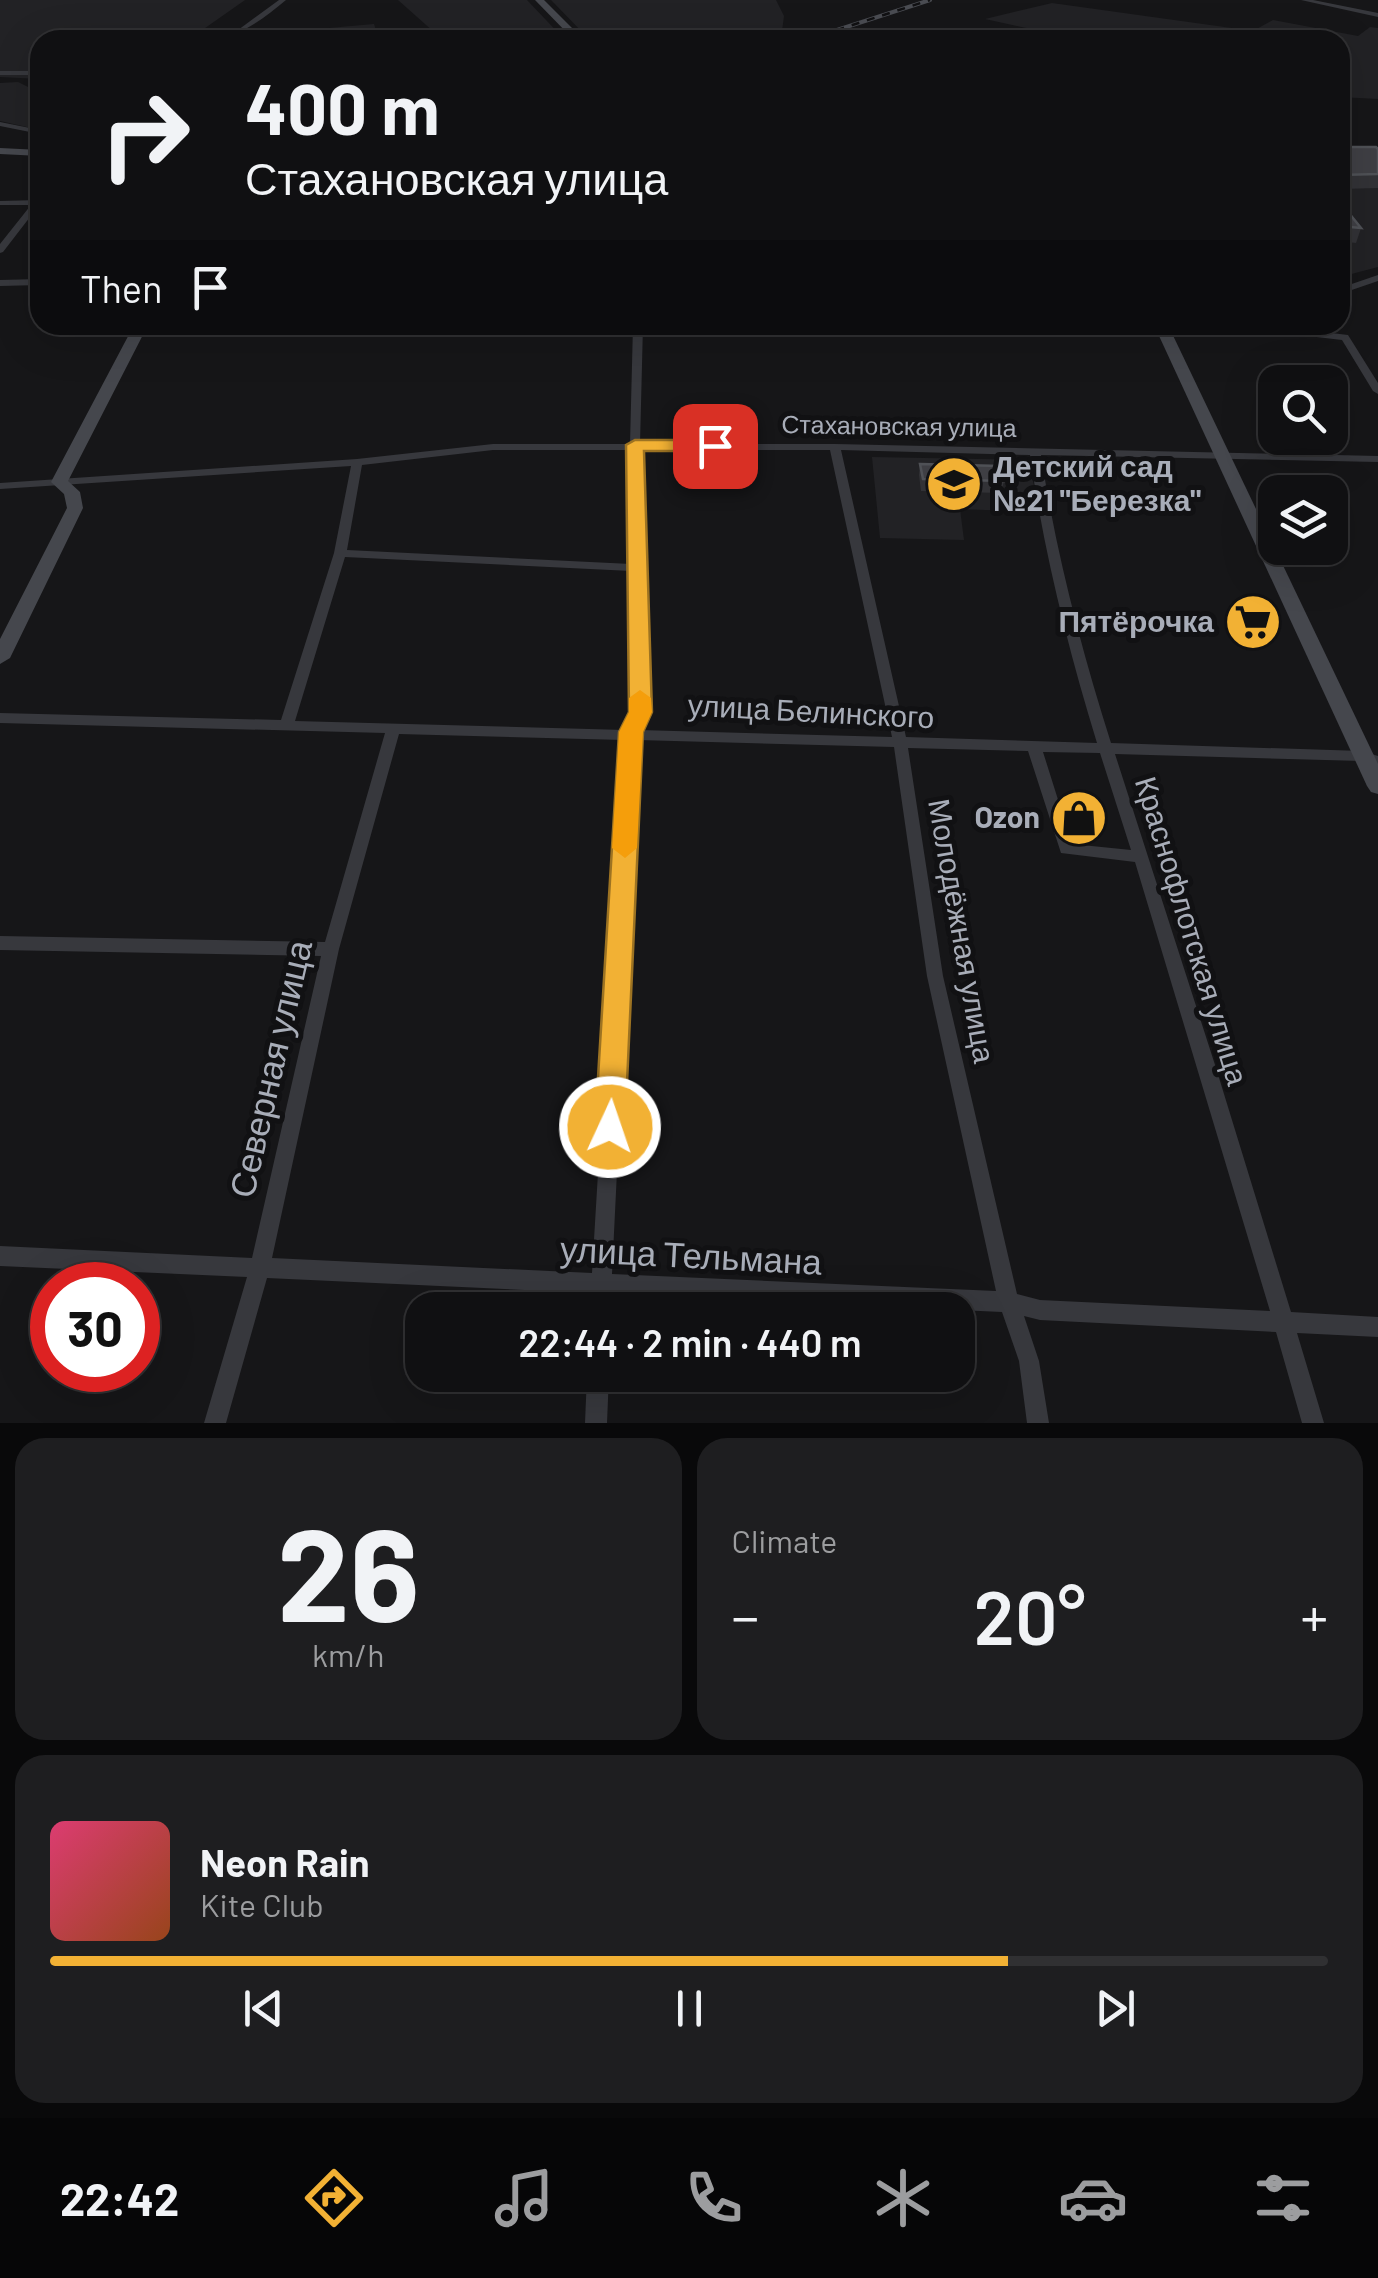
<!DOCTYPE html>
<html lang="en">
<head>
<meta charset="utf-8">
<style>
	:root { --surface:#101012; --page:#1e1e20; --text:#f1f3f6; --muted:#9c9d9f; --line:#303032; --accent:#f2b134 }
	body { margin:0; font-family:Barlow,sans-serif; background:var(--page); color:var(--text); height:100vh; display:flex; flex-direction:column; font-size:38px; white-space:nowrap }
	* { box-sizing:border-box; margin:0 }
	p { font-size:32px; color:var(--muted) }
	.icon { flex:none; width:55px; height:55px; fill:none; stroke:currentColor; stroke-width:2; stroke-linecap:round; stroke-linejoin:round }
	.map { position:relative; height:1423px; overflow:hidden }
	.details { display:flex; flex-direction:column; gap:15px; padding:15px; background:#09090a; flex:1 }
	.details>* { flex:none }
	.banner { position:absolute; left:30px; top:30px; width:1320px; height:305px; border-radius:30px; box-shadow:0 10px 40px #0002,0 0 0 2px var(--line); background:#101012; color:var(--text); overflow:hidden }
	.fabs { position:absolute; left:1258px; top:365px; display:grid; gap:20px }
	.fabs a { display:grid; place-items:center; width:90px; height:90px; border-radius:20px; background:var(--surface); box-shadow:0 10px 40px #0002,0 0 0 2px var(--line); font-size:50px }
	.speed { position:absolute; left:30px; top:1262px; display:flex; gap:20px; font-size:50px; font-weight:700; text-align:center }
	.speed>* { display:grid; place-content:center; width:130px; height:130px; border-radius:50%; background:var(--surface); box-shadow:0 10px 40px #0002,0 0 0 2px var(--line); line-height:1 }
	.speed .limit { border:15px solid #d22; background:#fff; color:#111 }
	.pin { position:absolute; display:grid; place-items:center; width:85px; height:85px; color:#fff; margin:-42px; border-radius:20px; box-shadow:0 5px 15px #0006 }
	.me { position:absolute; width:110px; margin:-55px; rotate:3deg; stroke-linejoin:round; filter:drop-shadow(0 0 8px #0008) }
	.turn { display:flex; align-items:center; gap:35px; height:210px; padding:0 50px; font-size:45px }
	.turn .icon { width:130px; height:130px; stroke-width:2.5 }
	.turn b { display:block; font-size:70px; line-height:85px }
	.then { display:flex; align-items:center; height:95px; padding:0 50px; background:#0003; gap:20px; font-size:38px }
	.big { font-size:75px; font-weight:600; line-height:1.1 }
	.details .card { flex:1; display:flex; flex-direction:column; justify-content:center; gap:15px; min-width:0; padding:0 35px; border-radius:30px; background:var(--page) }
	.details .dial { align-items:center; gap:0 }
	.dial b { font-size:130px; line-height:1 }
	.song { display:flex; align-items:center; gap:30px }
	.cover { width:120px; height:120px; border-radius:15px; background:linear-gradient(135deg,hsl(340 70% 55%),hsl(20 70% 35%)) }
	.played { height:10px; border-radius:5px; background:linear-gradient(90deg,var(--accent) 75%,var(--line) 75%) }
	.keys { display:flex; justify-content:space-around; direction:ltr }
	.heat { display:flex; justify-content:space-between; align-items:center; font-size:55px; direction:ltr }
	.details .tiles { flex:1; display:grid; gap:15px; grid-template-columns:1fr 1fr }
	.card:last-child { grid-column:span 2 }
	.trip { position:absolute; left:405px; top:1292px; width:570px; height:100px; border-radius:30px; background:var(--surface); box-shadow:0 10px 40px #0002,0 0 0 2px var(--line); font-weight:600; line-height:100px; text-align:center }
	.tab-bar { display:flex; height:160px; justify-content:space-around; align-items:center; background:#060607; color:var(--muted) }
	.tab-bar .icon { width:70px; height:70px }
	.tab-bar .on { color:var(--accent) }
	.tab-bar b { font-size:45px; color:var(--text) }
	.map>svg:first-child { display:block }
	.built { fill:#222225 }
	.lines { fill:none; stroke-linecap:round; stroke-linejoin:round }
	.street { fill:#37383d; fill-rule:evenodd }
	.secondary { fill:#45474d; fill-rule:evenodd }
	.rail-casing { stroke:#4a4c52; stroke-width:4 }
	.rail { stroke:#111113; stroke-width:2.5; stroke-dasharray:8; stroke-linecap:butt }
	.wall { fill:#323236 }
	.building { fill:#3f3f44; stroke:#4f5156; stroke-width:2.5 }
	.route { fill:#f2b134; stroke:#9d7322; stroke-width:2.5 }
	.slow { fill:#f59e0b }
	.labels { text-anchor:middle; stroke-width:10; stroke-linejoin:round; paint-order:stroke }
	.far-street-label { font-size:25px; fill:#a8adb8; stroke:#111113 }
	.poi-label { font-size:30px; font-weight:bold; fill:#a8adb8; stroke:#111113; text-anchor:end }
	.street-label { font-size:30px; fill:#a8adb8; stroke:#111113 }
	.near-street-label { font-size:35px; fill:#a8adb8; stroke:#111113 }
</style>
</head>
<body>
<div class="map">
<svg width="1378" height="1423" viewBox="0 0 1378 1423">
	<rect width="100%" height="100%" fill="#161618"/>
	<g class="built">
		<polygon points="0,0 245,0 188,40 40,40 40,79 0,77"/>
		<polygon points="398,0 527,0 565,40 443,40"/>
		<polygon points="551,0 776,0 784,16 782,31 752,40 607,40 601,35 587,37"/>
		<polygon points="1052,3 1253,31 1273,20 1358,36 1370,27 1378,28 1378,99 1340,97 1340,40 1081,40 985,19"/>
		<polygon points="374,24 379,40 195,40"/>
		<polygon points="18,82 40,93 40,130 0,121 0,83"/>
		<polygon points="1378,161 1378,267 1340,277 1340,169"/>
		<polygon points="872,457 1028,460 1040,512 960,509 964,540 880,538"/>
	</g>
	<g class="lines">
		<g class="street">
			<path d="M279 0H286C263 19 237 40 206 40L238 30Z"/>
			<polygon points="1301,0 1313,0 1378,13 1378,17"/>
			<polygon points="877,32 901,39 902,40 877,36 854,40"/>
			<rect x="0" y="71" width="40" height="4"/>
			<polygon points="0,122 40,130 40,134 0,126"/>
			<polygon points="40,200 40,204 3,252 0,253 0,244 31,205 0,205 0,201"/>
			<polygon points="1378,275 1378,281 1340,294 1340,288"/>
			<polygon points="40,279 40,285 0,286 0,280"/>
			<path d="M633 325H643L640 444H835L1378 456V462L1041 455C1056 553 1081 648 1111 743L1362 751 1378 756V766L1362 761 1115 754 1216 1068 1291 1312 1378 1317V1337L1297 1333 1324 1423H1302L1276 1332 1040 1320 1024 1316 1039 1361 1049 1423H1027L1019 1361 1002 1312 611 1294 610 1310H590L591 1293 267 1278 226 1423H204L247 1277 0 1266V1246L252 1258 321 956 0 950V936L325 942 385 733 0 723V713L281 720 334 553 351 466 0 489V483L357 459 493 444H630ZM493 450H630L631 564 347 550 362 465ZM641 450H830L892 737 639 730 647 712ZM841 450 1030 455C1044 553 1068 648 1097 743L906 737ZM345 557 631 571 633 712 625 730 295 721ZM399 734 624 740 592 1273 272 1258 339 949ZM638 740 894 747 927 976 996 1291 612 1274ZM908 748 1028 751 1061 853 1135 862 1270 1311 1040 1300 1017 1294 943 976ZM1043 752 1100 753 1131 850 1072 844Z"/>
			<polygon points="1173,325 1264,325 1348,335 1378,383 1378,394 1373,391 1342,340 1239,328 1178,328"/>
			<polygon points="587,1375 609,1375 607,1423 585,1423"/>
		</g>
		<g class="secondary">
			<polygon points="535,0 544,0 584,40 574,40"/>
			<polygon points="0,148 40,150 40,156 0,154"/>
			<polygon points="134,325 148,325 68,481 80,492 83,508 10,658 0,664 0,639 67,508 64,494 51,482"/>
			<polygon points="1154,325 1168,325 1378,764 1378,794 1371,792 1367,786"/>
		</g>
		<g class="rail-casing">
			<polyline id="rail" points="806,40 930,0"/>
		</g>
		<use href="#rail" class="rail"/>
	</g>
	<g class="wall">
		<polygon points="1340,147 1378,149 1378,188 1340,189"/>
		<polygon points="1340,202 1361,228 1356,243 1340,241"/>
		<polygon points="920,464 1004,481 1001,493 921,491 919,475"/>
	</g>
	<g class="building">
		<polygon points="1340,147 1376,147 1378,149 1378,174 1340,175"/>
		<polygon points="1340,202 1361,228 1340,226"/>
		<polygon points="920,464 1000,466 1004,481 923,479"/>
	</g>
	<polygon class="route" points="635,440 715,440 724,446 715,451 644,451 652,712 643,732 625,1127 621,1137 610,1142 599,1137 595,1127 619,732 629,712 626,445"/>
	<polygon class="slow" points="640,690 651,698 652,712 643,732 637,848 625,858 612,848 619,732 629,712 629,698"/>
	<defs>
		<g id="school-disc" transform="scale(2.875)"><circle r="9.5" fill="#f2b134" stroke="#111113"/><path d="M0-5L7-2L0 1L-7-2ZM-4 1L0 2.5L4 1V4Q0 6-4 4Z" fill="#111"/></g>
		<g id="supermarket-disc" transform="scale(2.875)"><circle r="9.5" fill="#f2b134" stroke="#111113"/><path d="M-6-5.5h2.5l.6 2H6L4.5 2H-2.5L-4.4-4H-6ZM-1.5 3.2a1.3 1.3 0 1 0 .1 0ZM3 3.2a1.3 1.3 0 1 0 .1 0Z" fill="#111"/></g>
		<g id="shop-disc" transform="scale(2.875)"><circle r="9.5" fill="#f2b134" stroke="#111113"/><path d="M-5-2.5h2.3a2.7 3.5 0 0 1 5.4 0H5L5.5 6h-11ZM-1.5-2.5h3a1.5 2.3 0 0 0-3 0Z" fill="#111"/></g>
	</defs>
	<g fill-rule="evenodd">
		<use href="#school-disc" x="954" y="484"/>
		<use href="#supermarket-disc" x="1253" y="622"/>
		<use href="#shop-disc" x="1079" y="818"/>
	</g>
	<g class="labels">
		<g class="far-street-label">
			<text transform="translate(899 426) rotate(1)" y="9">Стахановская улица</text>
		</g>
		<g class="poi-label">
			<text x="993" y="477" text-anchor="start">Детский сад<tspan x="993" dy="34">№21 "Березка"</tspan></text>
			<text x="1214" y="632">Пятёрочка</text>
			<text x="1040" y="828">Ozon</text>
		</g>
		<g class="street-label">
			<text transform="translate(811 712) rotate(3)" y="10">улица Белинского</text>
			<text transform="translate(961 931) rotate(80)" y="10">Молодёжная улица</text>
			<text transform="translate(1191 931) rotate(73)" y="10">Краснофлотская улица</text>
		</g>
		<g class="near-street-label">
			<text transform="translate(271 1069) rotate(-77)" y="12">Северная улица</text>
			<text transform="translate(691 1256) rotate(3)" y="12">улица Тельмана</text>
		</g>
	</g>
</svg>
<div class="fabs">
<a><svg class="icon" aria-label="search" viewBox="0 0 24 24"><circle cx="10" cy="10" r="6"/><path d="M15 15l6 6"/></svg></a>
<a><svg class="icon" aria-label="layers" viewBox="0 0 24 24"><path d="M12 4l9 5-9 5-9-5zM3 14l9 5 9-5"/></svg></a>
</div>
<div class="speed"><div class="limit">30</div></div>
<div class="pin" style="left:715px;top:446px;background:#d93025"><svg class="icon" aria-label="arrive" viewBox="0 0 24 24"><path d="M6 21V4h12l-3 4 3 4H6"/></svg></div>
<svg class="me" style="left:610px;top:1127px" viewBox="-20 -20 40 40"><circle r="17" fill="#f2b134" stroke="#fff" stroke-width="3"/><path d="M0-11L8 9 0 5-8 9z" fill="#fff"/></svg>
<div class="trip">22:44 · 2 min · 440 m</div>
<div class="banner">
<div class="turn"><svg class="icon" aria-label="right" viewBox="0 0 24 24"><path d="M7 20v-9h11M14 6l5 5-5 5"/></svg><div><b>400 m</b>Стахановская улица</div></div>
<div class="then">Then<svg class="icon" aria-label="arrive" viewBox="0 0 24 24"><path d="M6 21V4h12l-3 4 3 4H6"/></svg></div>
</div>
</div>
<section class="details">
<div class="tiles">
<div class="card dial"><b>26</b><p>km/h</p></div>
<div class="card"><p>Climate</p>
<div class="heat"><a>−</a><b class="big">20°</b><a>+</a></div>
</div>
<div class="card">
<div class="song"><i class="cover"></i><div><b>Neon Rain</b><p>Kite Club</p></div></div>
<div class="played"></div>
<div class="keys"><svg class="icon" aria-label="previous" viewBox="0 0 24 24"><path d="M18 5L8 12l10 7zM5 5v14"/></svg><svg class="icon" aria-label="pause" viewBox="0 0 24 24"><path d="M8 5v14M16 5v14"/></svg><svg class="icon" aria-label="next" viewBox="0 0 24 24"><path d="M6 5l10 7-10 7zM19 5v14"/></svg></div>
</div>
</div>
</section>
<nav class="tab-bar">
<b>22:42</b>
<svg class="icon on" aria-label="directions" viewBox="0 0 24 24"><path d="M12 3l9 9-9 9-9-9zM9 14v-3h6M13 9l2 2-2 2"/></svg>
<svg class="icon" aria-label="music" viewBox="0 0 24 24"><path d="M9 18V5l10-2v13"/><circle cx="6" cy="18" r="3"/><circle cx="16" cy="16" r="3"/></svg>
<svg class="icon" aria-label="phone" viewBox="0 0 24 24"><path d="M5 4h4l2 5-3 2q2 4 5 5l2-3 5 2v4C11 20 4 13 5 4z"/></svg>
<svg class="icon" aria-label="climate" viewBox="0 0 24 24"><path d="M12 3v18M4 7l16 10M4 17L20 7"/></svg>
<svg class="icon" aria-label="car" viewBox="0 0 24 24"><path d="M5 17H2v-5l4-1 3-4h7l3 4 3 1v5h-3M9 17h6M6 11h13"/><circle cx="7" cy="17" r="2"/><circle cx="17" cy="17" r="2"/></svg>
<svg class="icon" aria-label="filters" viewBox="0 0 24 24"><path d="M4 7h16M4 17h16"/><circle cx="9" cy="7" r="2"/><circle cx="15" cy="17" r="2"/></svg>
</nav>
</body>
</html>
